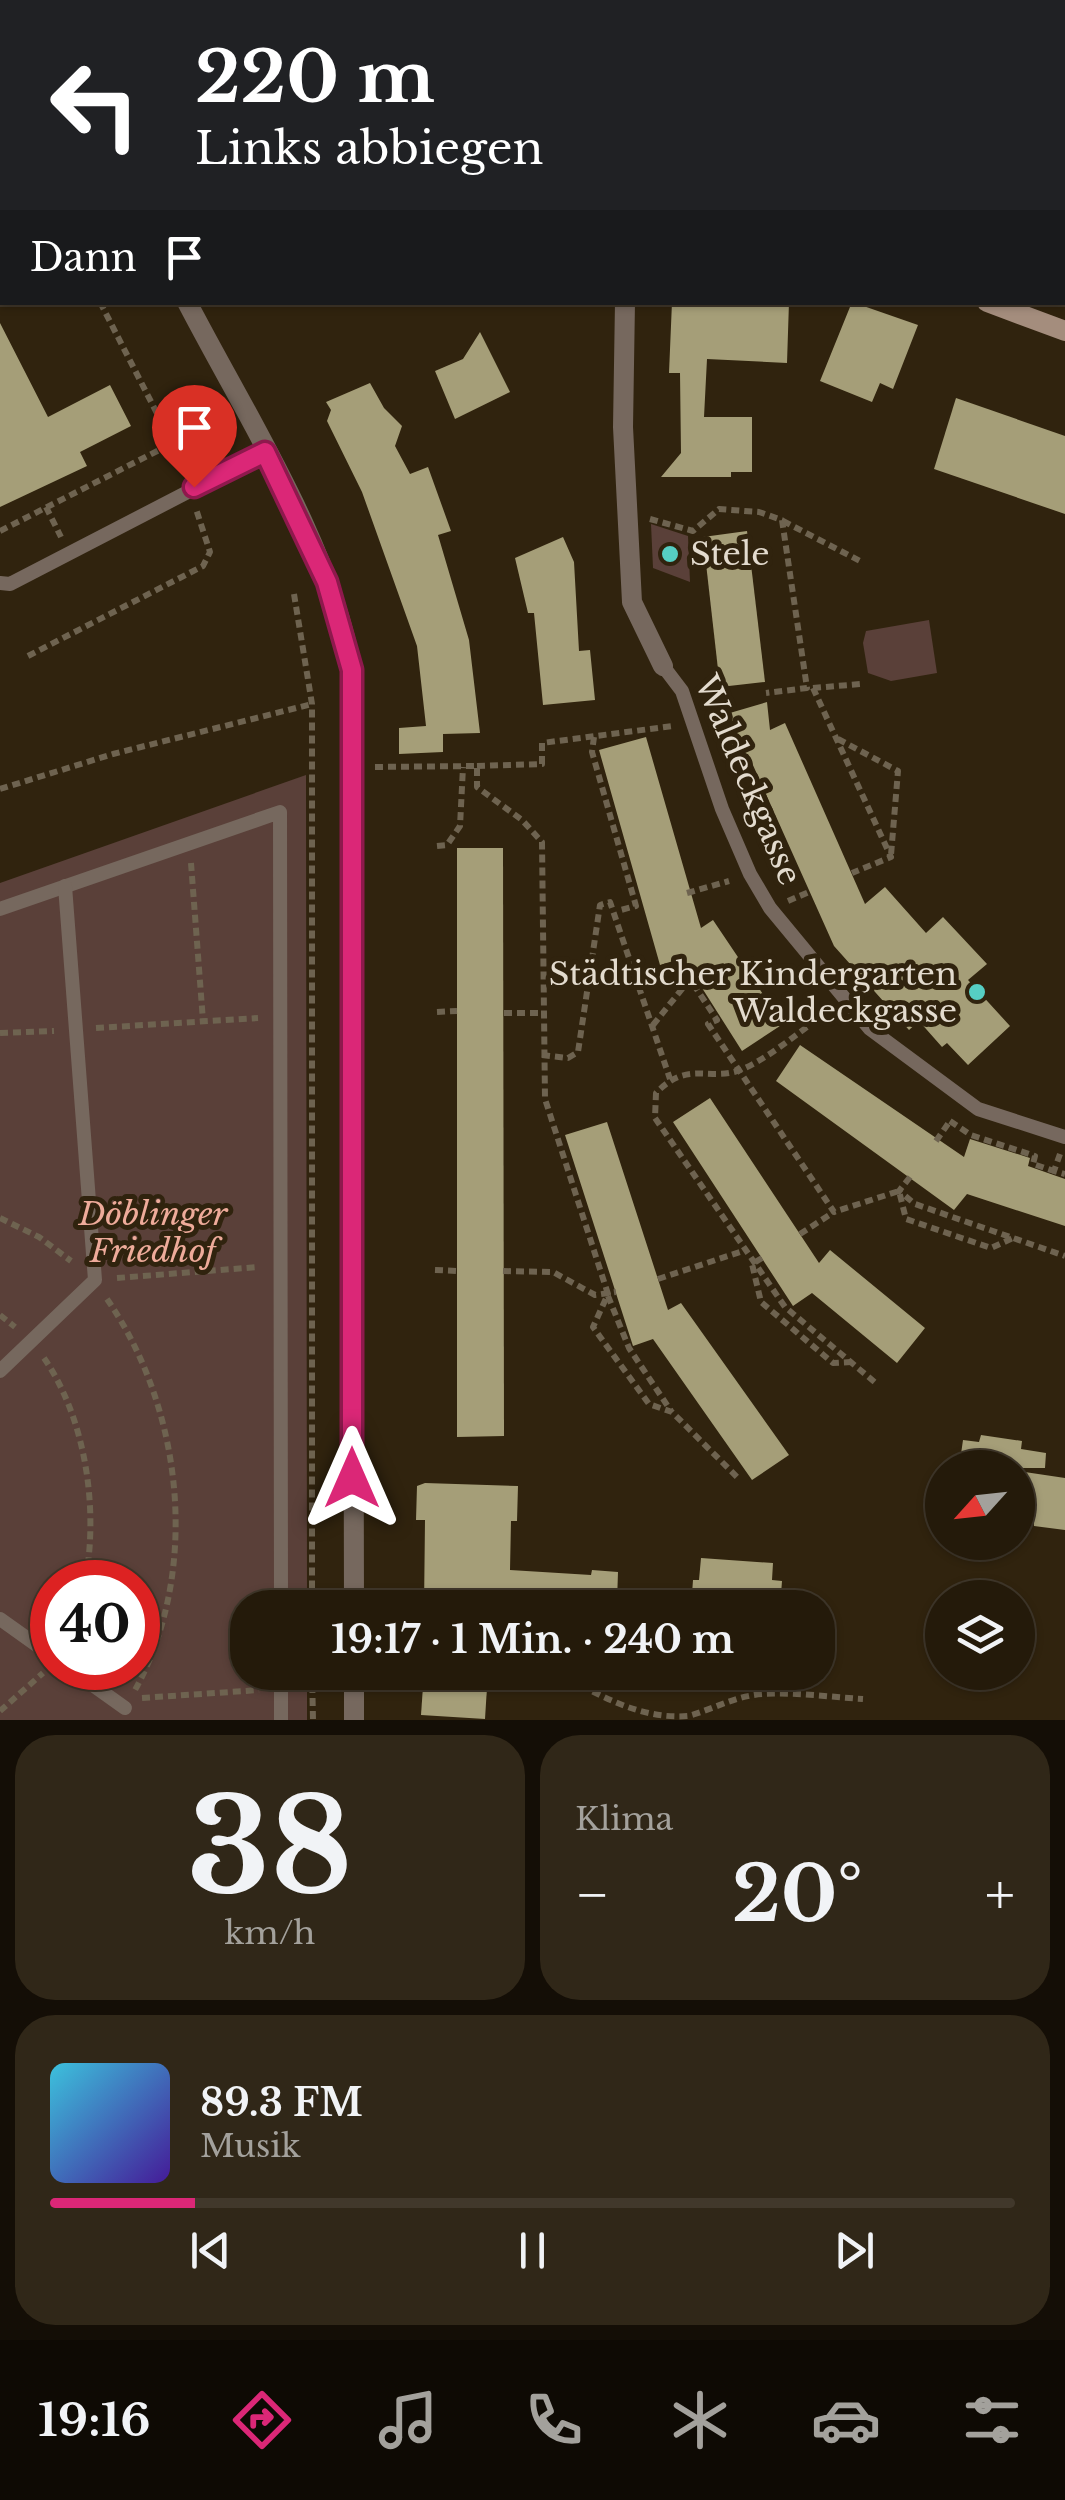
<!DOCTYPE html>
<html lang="de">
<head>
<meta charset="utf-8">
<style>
	:root { --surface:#241a0a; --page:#302718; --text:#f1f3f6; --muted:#a3a19c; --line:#41382b; --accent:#db2777 }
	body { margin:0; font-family:"Libre Baskerville",serif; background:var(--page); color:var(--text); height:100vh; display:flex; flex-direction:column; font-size:38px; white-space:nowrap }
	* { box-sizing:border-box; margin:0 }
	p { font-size:32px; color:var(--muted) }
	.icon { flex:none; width:55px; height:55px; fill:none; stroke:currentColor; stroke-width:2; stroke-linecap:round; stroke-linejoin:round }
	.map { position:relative; height:1720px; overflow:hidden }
	.details { display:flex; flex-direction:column; gap:15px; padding:15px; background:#140e06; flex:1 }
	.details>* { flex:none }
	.hud { position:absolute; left:0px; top:0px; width:1065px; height:305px; box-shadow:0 2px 8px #0004,0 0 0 2px var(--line); background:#202124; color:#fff; overflow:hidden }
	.needle { width:65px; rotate:243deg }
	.tools { position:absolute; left:925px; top:1450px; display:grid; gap:20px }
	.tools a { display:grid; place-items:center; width:110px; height:110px; border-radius:50%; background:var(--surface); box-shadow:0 2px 8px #0004,0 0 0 2px var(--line); font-size:50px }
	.speed { position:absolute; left:30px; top:1560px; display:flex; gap:20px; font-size:50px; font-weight:700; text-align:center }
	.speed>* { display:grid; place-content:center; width:130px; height:130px; border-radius:50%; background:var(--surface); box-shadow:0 2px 8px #0004,0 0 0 2px var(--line); line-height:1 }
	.speed .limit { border:15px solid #d22; background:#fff; color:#111 }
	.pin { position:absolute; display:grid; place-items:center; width:85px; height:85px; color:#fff; margin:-102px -42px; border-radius:50% 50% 50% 0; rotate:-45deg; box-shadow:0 0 10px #0007 }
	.pin .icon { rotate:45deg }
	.me { position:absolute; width:110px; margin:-55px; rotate:0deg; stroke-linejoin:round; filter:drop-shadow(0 0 8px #0008) }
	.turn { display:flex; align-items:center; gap:35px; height:210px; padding:0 30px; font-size:45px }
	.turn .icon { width:130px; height:130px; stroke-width:2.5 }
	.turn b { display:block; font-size:70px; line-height:85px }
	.then { display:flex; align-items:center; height:95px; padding:0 30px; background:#0003; gap:20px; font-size:38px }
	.big { font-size:75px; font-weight:700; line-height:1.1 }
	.details .card { flex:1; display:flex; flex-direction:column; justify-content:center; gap:15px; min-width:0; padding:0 35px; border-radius:40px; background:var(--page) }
	.details .dial { align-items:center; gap:0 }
	.dial b { font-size:130px; line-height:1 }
	.song { display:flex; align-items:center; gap:30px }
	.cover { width:120px; height:120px; border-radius:15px; background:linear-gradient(135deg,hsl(190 70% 55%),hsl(260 70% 35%)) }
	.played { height:10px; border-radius:5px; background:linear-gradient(90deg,var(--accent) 15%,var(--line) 15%) }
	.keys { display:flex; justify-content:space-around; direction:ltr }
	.heat { display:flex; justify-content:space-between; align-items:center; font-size:55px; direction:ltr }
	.details .tiles { flex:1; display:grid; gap:15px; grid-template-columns:1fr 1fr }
	.card:last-child { grid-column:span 2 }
	.trip { position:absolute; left:230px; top:1590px; width:605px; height:100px; border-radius:40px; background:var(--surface); box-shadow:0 2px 8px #0004,0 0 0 2px var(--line); font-weight:700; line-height:100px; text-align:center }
	.dock { display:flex; height:160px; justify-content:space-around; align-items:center; background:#0e0a04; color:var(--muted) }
	.dock .icon { width:70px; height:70px }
	.dock .on { color:var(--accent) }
	.dock b { font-size:45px; color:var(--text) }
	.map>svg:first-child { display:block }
	.green { fill:#5a4039; fill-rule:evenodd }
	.building { fill:#a59e78 }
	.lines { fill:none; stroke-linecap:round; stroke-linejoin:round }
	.path { stroke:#6e6350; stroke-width:6; stroke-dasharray:8 5; stroke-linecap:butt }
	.service { stroke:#76685e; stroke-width:14 }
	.pedestrian { stroke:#76685e; stroke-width:20 }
	.minor { stroke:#76685e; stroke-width:20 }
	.tertiary { stroke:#76685e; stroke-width:20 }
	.secondary { stroke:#a48d7d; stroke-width:20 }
	.route-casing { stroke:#8e194d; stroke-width:25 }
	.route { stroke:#db2777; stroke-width:18 }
	.poi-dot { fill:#56cec3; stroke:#30230e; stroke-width:4 }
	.labels { text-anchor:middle; stroke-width:10; stroke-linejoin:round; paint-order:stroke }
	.poi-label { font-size:32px; fill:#e3dbce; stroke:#30230e; text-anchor:start }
	.street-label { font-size:32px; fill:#e3dbce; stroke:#30230e }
	.park-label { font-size:32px; font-style:italic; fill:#eeab9a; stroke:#30230e }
</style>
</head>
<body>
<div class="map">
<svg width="1065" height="1720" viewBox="0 0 1065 1720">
	<rect width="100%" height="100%" fill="#30230e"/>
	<g class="green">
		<polygon points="403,0 1065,0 1065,299 1062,2"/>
		<polygon points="651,524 688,536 690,582 653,568"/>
		<polygon points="929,620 937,673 891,681 868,673 863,643 866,631"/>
		<path d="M306 775 307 1607 248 1608V1672L307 1673V1720H0V883ZM52 1582H138V1668H52Z"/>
	</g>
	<g class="building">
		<polygon points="672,302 789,302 787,363 707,359 704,417 752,417 752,472 731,472 731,477 661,477 681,453 680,373 669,373"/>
		<polygon points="852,302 918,325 893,389 880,383 872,402 820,381"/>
		<polygon points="0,323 48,417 110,385 131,426 80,452 87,466 0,507"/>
		<polygon points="480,332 510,392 455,419 435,371 463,359"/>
		<polygon points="370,383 384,408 402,426 395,446 410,474 428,467 451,531 438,535 469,640 480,733 443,734 443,752 399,754 399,728 426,726 417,646 362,492 327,421 331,410 326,402"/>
		<polygon points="956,398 1065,436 1065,514 934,469"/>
		<polygon points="747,531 765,682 720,687 703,537"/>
		<polygon points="563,537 574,562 579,651 590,650 595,700 543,705 534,613 528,613 515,558"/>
		<polygon points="767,702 770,730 785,723 865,904 885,887 926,933 943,917 987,964 968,980 1010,1026 968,1065 947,1043 942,1047 919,1021 909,1030 834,946 748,754 727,757 723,715"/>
		<polygon points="646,737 701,928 713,920 783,1024 742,1051 683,958 660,965 599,750"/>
		<polygon points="457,848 503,848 504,1436 457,1437"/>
		<polygon points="800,1045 964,1157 970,1139 1030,1158 1028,1166 1065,1179 1065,1226 967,1194 954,1210 776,1081"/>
		<polygon points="710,1098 819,1263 830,1250 925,1328 897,1363 812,1293 793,1306 673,1122"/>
		<polygon points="607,1122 668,1310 681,1303 789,1455 752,1480 653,1339 633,1346 565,1135"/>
		<polygon points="981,1435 1022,1441 1021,1449 1046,1453 1045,1468 959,1468 963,1440 979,1442"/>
		<polygon points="1018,1471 1065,1478 1065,1530 1034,1526 1033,1506 1018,1504"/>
		<polygon points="425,1483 518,1486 517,1521 511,1521 510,1570 591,1575 592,1570 618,1572 617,1602 518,1596 517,1608 424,1608 425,1520 416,1520 417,1486"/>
		<polygon points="701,1558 773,1563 772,1580 782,1581 780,1608 691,1608 693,1580 699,1580"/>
		<polygon points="424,1672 488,1672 485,1719 421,1715"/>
	</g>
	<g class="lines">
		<g class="path">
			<polyline points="0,103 2,108"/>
			<polyline points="0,146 2,145"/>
			<polyline points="0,218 2,216"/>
			<polyline points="0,267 2,269"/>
			<polyline points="100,302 186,470"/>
			<polyline points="46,507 61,537"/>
			<polyline points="650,519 693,531 719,509 759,512 782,520 807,688 766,693"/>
			<polyline points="783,521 860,561"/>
			<polyline points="0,531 173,443"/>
			<polyline points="294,594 312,704 312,1608"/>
			<polyline points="28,656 203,566 210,552 196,509"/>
			<polyline points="813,688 891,857 852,873"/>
			<polyline points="813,688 861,684"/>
			<polyline points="709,701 721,697"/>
			<polyline points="594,737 592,752 636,906 617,911"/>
			<polyline points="838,739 898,771 891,855"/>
			<polyline points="477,766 542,764 542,743 673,726"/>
			<polyline points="375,767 477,766 477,787 522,820 542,842 545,1099 608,1294 593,1327 649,1404 672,1412 737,1477"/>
			<polyline points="0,789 113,754 312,704"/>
			<polyline points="437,846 447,845 460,826 463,767"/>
			<polyline points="191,863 203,1021"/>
			<polyline points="687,893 729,881"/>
			<polyline points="788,901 809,892"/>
			<polyline points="437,1012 457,1011"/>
			<path d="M828 1012C801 1030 772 1056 743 1069 709 1083 689 1059 656 1093L655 1118 785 1307 877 1384"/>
			<polyline points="504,1013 542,1013"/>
			<polyline points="653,1025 690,979 717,1020 708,1024 834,1212 899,1191 906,1219 991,1248 1013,1238"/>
			<polyline points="96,1028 258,1018"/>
			<polyline points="0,1033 54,1031"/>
			<polyline points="542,1055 568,1058 578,1052 600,905 610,902 670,1079"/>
			<polyline points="950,1121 971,1135 1035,1156 1033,1164 1054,1171"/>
			<polyline points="936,1141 950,1121"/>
			<polyline points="1060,1154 1054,1171 1065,1174"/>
			<polyline points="910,1177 899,1191 915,1204 1065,1256"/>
			<polyline points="0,1218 39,1237 71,1261"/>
			<polyline points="800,1234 834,1212"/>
			<polyline points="762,1258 752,1264 761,1302 833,1363 851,1362"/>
			<polyline points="435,1270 457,1271"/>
			<polyline points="503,1271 553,1272 595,1295 616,1292"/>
			<polyline points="117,1278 259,1267"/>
			<polyline points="658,1279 743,1251"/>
			<polyline points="608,1296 629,1348 671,1411"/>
			<path d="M107 1299C183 1409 201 1570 135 1690"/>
			<polyline points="0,1315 15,1327"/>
			<path d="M44 1358C86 1419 99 1510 85 1582"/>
			<polyline points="312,1672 313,1720"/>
			<path d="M559 1672C596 1695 642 1720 688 1716 714 1709 735 1696 762 1694 795 1692 830 1697 863 1699"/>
			<polyline points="142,1698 259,1690"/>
			<polyline points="0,1711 43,1673"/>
		</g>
		<g class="service">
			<polyline points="0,583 10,584 265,452"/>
			<polyline points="663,666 682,691 722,809 750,874 770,908 870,1029 978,1109 1065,1137"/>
			<polyline points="0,909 280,812 281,1608"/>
			<polyline points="0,1371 95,1280 65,886"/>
			<polyline points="0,1619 52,1656"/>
			<polyline points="69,1668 125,1708"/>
			<polyline points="281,1720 281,1672"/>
		</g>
		<g class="pedestrian">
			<polyline points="531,0 536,2"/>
			<polyline points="783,0 784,2"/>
			<polyline points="448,2 448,0"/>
			<polyline points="701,2 703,0"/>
			<polyline points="913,2 918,0"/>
			<polyline points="1062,194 1065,194"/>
		</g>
		<polyline class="minor" points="625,302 623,427 632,602 663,666"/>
		<g class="tertiary">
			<polyline points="31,0 32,2"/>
			<path d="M187 302C246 416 330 544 352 670L354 1608"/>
			<polyline points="354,1672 354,1720"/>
		</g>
		<g class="secondary">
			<polyline points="342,0 346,2"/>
			<polyline points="987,302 1065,331"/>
		</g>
	</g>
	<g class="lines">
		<g class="route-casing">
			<polyline id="route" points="194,487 265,452 327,582 352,670 352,1478"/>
		</g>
		<use href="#route" class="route"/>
	</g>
	<g class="poi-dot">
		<circle cx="670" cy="554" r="10"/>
		<circle cx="977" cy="992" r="10"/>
	</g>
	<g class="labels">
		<g class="poi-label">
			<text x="690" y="565">Stele</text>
			<text x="957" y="985" text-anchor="end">Städtischer Kindergarten<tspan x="957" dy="37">Waldeckgasse</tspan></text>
		</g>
		<g class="street-label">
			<text transform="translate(748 780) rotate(67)" y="11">Waldeckgasse</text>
		</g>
		<g class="park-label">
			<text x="153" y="1225">Döblinger<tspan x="153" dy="37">Friedhof</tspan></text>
		</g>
	</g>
</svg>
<div class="tools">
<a><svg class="needle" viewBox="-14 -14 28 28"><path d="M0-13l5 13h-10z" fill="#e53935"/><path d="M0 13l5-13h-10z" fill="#a3a19c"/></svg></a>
<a><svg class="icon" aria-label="layers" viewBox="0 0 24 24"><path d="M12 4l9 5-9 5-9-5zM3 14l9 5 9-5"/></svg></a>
</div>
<div class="speed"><div class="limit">40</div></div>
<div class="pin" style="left:194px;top:487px;background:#d93025"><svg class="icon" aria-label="arrive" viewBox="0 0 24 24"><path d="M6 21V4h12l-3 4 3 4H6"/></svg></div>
<svg class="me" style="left:352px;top:1478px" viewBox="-20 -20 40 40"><path d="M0-17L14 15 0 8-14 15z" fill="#db2777" stroke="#fff" stroke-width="4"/></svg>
<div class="trip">19:17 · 1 Min. · 240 m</div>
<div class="hud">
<div class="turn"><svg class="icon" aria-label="left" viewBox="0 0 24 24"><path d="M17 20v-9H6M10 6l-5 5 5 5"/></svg><div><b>220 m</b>Links abbiegen</div></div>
<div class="then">Dann<svg class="icon" aria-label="arrive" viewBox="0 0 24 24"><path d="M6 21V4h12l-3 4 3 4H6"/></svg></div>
</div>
</div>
<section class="details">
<div class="tiles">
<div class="card dial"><b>38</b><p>km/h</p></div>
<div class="card"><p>Klima</p>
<div class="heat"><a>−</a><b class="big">20°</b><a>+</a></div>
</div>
<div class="card">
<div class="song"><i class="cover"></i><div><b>89.3 FM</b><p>Musik</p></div></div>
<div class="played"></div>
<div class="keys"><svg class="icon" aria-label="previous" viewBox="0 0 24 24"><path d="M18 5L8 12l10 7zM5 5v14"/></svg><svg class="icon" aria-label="pause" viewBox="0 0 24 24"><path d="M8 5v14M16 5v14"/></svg><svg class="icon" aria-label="next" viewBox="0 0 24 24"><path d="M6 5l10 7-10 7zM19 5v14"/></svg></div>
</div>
</div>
</section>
<nav class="dock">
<b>19:16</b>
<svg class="icon on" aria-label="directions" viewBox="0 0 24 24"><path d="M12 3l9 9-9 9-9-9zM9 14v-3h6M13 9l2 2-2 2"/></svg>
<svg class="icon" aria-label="music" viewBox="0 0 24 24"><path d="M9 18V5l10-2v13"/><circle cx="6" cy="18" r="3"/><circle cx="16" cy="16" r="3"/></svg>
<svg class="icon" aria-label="phone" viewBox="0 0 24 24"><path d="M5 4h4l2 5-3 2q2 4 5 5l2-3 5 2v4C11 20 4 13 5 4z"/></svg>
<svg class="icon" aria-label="climate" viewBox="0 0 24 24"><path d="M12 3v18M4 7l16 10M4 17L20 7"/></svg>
<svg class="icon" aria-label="car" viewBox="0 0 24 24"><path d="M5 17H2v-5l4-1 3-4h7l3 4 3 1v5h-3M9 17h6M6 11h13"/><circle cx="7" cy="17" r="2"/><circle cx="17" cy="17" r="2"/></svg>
<svg class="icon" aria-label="filters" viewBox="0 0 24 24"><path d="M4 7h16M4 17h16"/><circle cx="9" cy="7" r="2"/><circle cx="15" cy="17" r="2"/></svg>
</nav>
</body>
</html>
